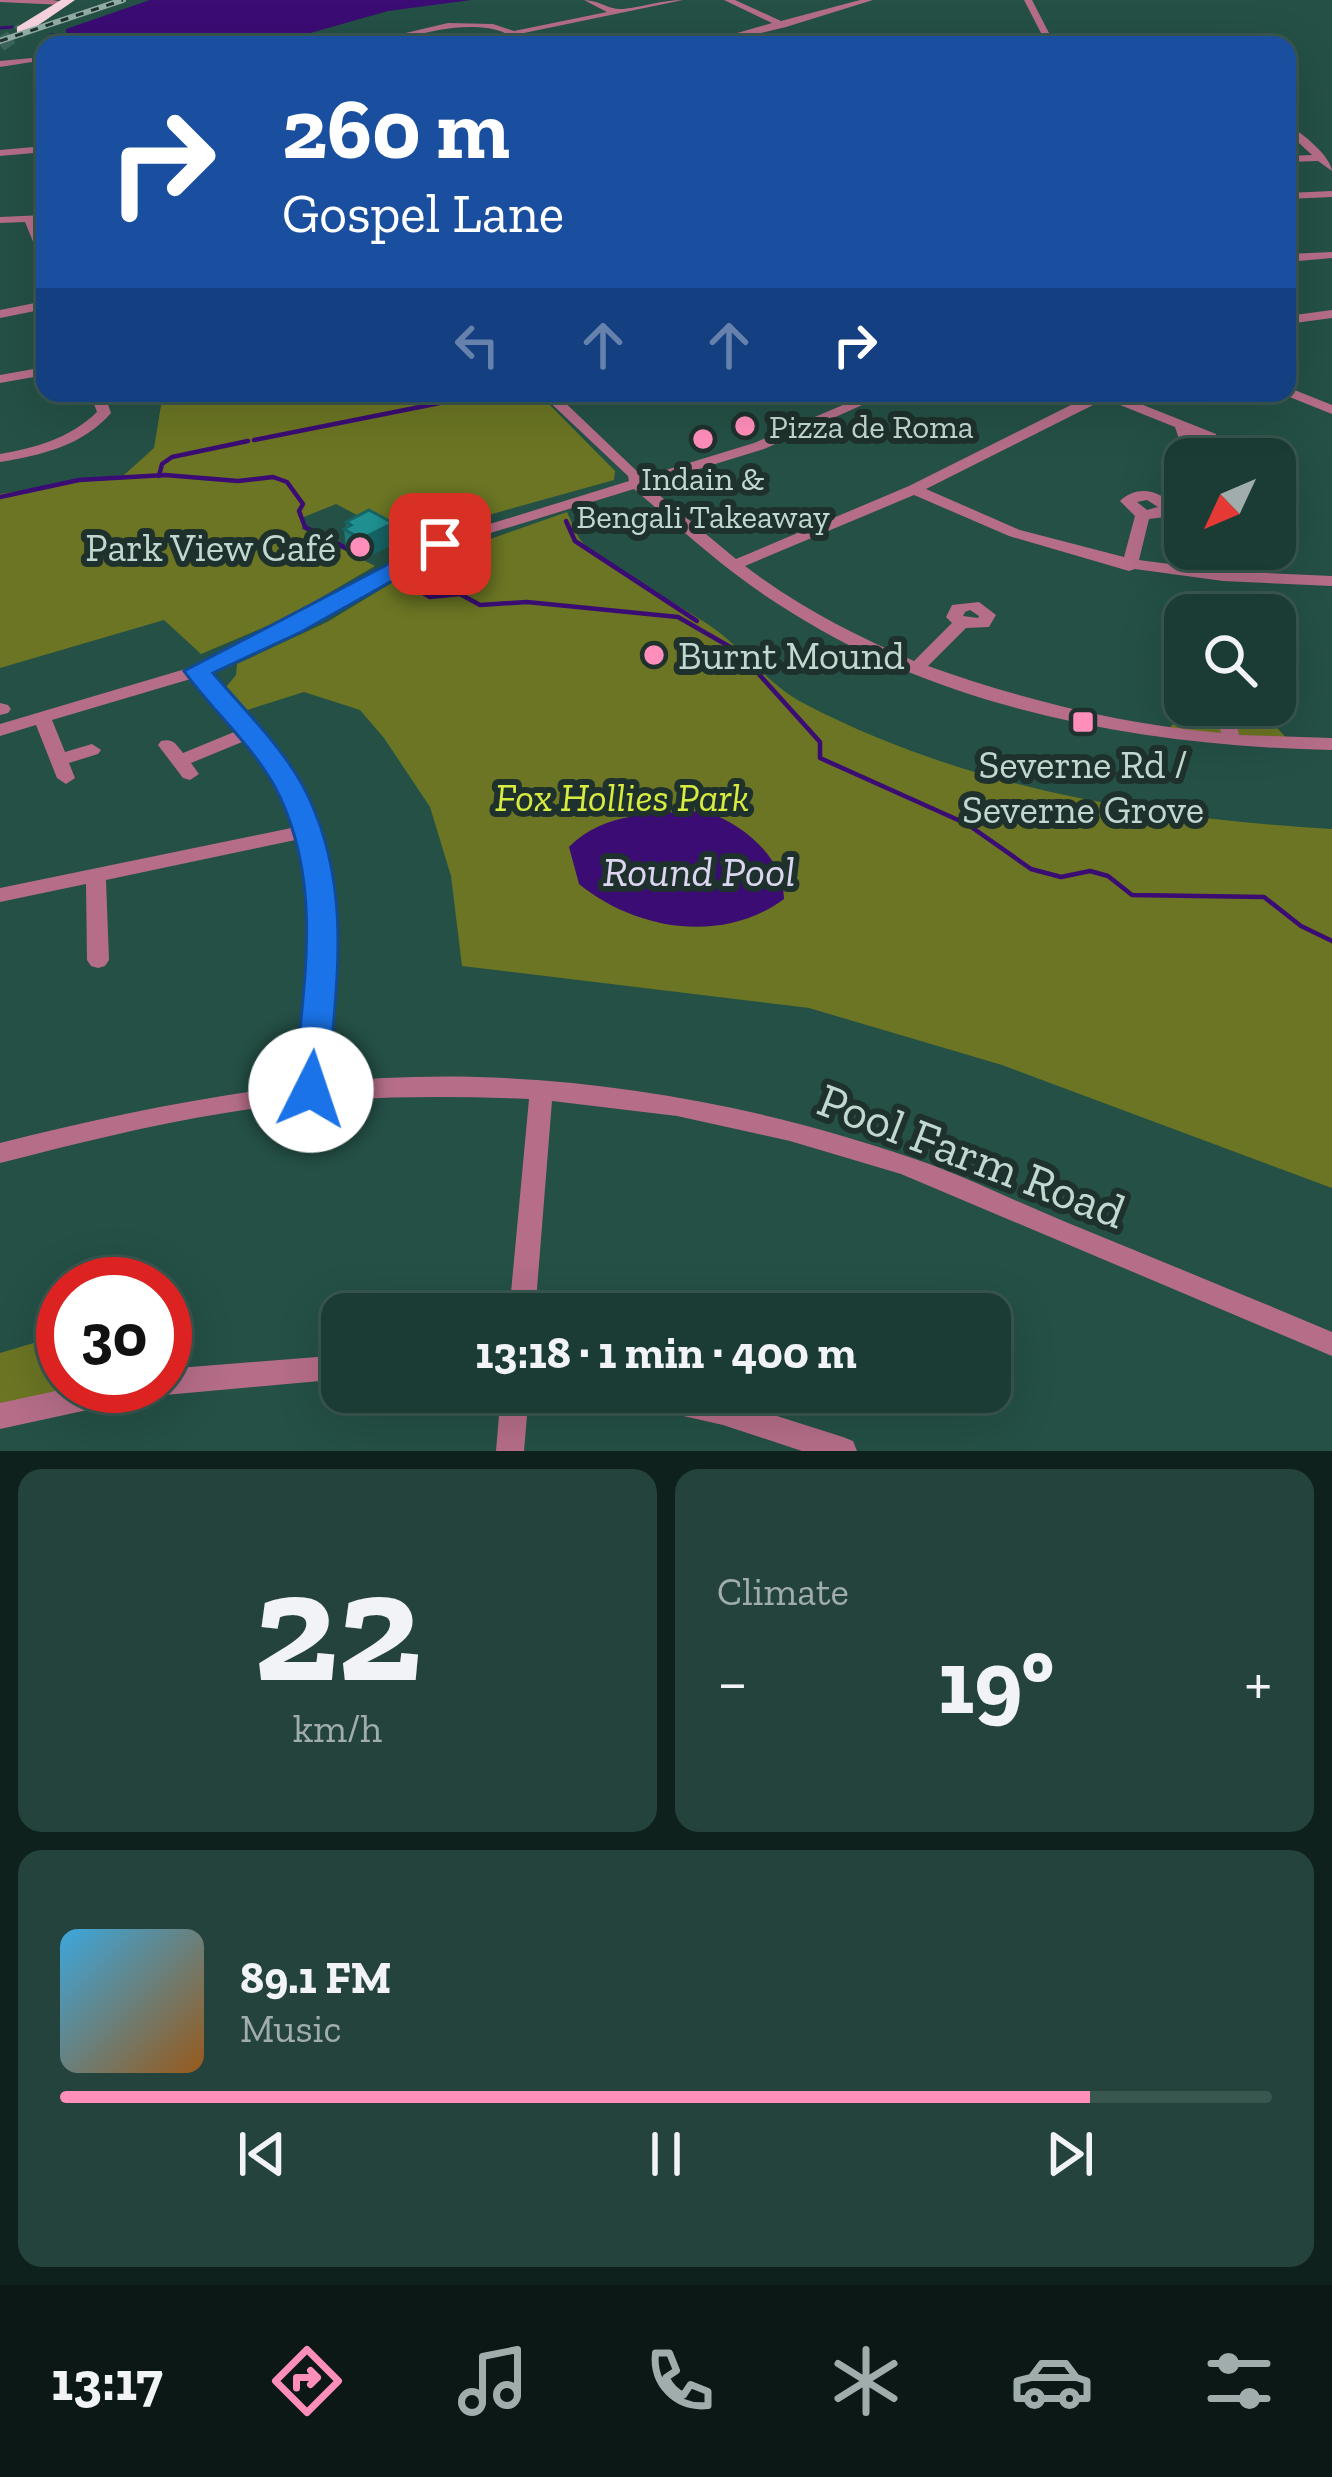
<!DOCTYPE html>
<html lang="en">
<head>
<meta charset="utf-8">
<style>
	:root { --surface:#1b3c34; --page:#24433c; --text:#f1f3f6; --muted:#a0adac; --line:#39564f; --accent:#ff8eba }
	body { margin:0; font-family:"Zilla Slab",serif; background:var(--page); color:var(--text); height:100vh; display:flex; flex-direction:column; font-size:45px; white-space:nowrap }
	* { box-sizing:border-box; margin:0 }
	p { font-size:39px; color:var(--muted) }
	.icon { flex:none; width:66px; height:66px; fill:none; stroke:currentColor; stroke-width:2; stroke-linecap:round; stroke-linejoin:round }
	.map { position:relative; height:1451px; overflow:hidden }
	.drawer { display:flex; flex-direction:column; gap:18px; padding:18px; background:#0f211d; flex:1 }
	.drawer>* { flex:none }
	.hud { position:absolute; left:36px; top:36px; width:1260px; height:366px; border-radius:24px; box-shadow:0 12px 48px #0002,0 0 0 3px var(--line); background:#1a4fa0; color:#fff; overflow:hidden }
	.needle { width:78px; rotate:226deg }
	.tools { position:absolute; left:1164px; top:438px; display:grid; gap:24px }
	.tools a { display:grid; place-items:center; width:132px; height:132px; border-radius:24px; background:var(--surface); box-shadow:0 12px 48px #0002,0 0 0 3px var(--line); font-size:60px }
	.speed { position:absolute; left:36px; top:1257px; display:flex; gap:24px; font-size:60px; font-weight:700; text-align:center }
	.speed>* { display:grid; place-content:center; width:156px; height:156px; border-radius:50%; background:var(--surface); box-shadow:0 12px 48px #0002,0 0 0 3px var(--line); line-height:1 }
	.speed .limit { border:18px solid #d22; background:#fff; color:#111 }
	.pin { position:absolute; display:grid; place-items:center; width:102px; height:102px; color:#fff; margin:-51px; border-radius:24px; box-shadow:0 6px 18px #0006 }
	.me { position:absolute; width:132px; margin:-66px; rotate:4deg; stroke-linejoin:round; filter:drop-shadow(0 0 9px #0008) }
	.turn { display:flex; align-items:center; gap:42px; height:252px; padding:0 48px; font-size:54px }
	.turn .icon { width:156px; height:156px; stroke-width:2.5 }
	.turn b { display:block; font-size:84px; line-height:102px }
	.lanes { display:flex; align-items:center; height:114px; padding:0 48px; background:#0003; justify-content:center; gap:60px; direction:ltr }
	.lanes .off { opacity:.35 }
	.big { font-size:90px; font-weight:700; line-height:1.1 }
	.drawer .tile { flex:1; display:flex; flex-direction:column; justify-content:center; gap:18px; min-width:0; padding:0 42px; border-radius:24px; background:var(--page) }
	.drawer .dial { align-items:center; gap:0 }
	.dial b { font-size:156px; line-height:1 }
	.song { display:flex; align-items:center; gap:36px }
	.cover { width:144px; height:144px; border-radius:18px; background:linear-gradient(135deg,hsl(200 70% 55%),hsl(30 70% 35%)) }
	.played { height:12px; border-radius:6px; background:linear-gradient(90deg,var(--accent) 85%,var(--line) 85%) }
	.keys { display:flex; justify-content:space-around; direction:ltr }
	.heat { display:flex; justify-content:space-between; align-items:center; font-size:66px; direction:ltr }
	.drawer .tiles { flex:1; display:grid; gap:18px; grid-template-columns:1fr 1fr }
	.tile:last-child { grid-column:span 2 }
	.trip { position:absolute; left:321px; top:1293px; width:690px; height:120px; border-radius:24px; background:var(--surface); box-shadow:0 12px 48px #0002,0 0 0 3px var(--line); font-weight:700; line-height:120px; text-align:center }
	.menu { display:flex; height:192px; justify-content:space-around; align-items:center; background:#0b1815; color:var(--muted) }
	.menu .icon { width:84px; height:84px }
	.menu .active { color:var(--accent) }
	.menu b { font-size:54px; color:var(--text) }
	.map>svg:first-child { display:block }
	.green { fill:#6b7523 }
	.water { fill:#3b0c74 }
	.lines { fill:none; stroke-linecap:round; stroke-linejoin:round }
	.stream-far1 { stroke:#3b0c74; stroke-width:3 }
	.stream { stroke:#3b0c74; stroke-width:4.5 }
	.highway-tunnel { stroke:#3c645b; stroke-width:14; stroke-dasharray:14 8; stroke-linecap:butt }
	.minor { fill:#b56d88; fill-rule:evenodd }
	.highway { fill:#f5d1dd; fill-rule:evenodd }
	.rail-casing { stroke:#90ada5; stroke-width:6 }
	.rail { stroke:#1f312c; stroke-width:3; stroke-dasharray:8; stroke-linecap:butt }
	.wall { fill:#1c7b7c }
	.shaded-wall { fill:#166465 }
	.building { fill:#208f90; stroke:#166465; stroke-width:3 }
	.route { fill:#1a73e8; stroke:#114b97; stroke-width:3 }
	.poi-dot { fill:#ff8eba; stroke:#1f312c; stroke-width:4.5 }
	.labels { text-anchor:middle; stroke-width:12; stroke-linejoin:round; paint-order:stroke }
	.far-poi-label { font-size:33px; fill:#c1d8d1; stroke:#1f312c; text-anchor:start }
	.poi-label { font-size:39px; fill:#c1d8d1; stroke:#1f312c; text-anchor:end }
	.park-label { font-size:39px; font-style:italic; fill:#d8ec40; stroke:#1f312c }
	.water-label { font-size:42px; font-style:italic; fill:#dcd6f1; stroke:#1f312c }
	.near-street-label { font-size:48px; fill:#c1d8d1; stroke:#1f312c }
</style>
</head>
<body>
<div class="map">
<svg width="1332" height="1451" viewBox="0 0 1332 1451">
	<rect width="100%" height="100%" fill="#245046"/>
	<g class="green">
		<polygon points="163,393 538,393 615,471 614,480 435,530 410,543 336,504 304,517 302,529 375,566 286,618 201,654 164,620 0,668 0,494 124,475 154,448"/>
		<path d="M567 512C572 522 576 536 584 544 618 576 667 597 706 623 742 646 766 684 805 704 968 789 1151 818 1332 829V1188L1002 1065 809 1008 462 966 451 876 430 807 384 738 360 710 304 692 247 710 226 687 236 675 237 664 327 622 428 561Z"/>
		<path d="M1232 705 1271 721 1288 740 1168 730C1187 706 1202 705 1232 705Z"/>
		<polygon points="37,1342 63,1352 63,1386 138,1386 0,1416 0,1353"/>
	</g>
	<g class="water">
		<polygon points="150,0 471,0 388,11 268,45 67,45 66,36 47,33 66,34 66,29"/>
		<path d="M705 811C744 825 783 856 784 899 723 944 637 931 579 884L569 847C604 811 659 813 705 811Z"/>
	</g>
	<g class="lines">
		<polyline class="stream-far1" points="0,28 12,27"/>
		<g class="stream">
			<polyline points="114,400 204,393"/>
			<polyline points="254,440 485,394"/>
			<polyline points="159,476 162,464 172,457 248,441"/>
			<polyline points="0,497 79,480 165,475 238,481 273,477 287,482 303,504 299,511 305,527 346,548"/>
			<polyline points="566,521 575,541 697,621"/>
			<polyline points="400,579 430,597 460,594 480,605 527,602 678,617 739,652 820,742 820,758 967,824 1031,869 1061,877 1090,871 1108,876 1132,895 1264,897 1301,926 1332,941"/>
		</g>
		<polyline class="highway-tunnel" points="0,45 22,30"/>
		<g class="minor">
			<polygon points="0,0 53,0 68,3 64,5 0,2"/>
			<path d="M584 0C598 0 609 10 623 9 643 7 662 0 683 0L519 34 532 45C519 45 518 39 507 34 496 28 482 27 469 27 430 27 393 45 355 45L448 23 493 24 514 31 607 12Z"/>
			<polygon points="724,0 735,0 781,21 860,0 873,0 786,27 710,45 696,45 772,23"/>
			<polygon points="1024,0 1032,0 1049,33 1043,45 1035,45 1041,33"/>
			<polygon points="453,40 461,45 450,45"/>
			<polygon points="32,58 32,62 0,67 0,61"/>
			<path d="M1287 124C1302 133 1330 155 1332 171L1318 161 1287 162V156L1312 155 1287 132Z"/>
			<polygon points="45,146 45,152 0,156 0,150"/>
			<polygon points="1332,191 1332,197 1287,199 1287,193"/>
			<polygon points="45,215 45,221 36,222 45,242 45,259 39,256 25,222 0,223 0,217"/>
			<polygon points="1332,252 1332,258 1287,262 1287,254"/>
			<polygon points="45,301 45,309 0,318 0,310"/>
			<polygon points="1332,310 1332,318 1287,324 1287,316"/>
			<polygon points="45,367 45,375 0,383 0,375"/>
			<polygon points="1287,387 1332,405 1332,414 1282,394 1287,393"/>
			<path d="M90 393H104L111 413C82 446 42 455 0 462V454C36 448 70 438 97 412Z"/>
			<path d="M540 393H555L643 477 754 443 871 393H889L764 449 647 485 736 559 909 486 1095 393H1113L1216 434V440C1201 446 1194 450 1180 442L1175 427 1105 399 926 489 1020 530 1124 557 1135 516 1120 501C1137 485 1160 489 1174 508L1165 517 1149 519 1139 560 1223 571 1332 576V586L1223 581 1135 569 1129 571 1009 536 914 495 745 566C797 606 854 635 914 661L952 623 946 617 952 605 979 602 996 615 989 627 966 628 928 666C1023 700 1120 724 1221 733L1214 705H1232L1239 735 1332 738V750C1143 746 939 710 778 604 726 571 681 529 634 489L445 547 298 630 209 673C239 708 272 742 295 782 349 874 331 982 323 1083 516 1062 726 1094 909 1157 961 1174 1010 1199 1061 1220 1151 1257 1242 1294 1332 1332V1356L901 1174 790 1141 677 1116 552 1101 535 1314H509L529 1099C427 1095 325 1096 225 1113 149 1125 75 1144 0 1163V1143C100 1118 198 1097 300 1085 308 1003 320 921 300 839L106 880 109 960 105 966 98 968 91 966 87 960 86 884 0 902V888L296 827 275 780 247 740 191 763 199 774 190 780 183 778 161 749 158 745 161 741C173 738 176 744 183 753L239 730 194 678 52 720 65 752 92 744 101 750 98 754 69 763 75 778 66 784 57 778 36 725 0 736V724L192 667 286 622 435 541 629 481 628 476ZM1147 500 1158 507 1147 510 1137 502ZM970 610 979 616 978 618 963 616 965 612Z"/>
			<polygon points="0,703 8,705 11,709 8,713 0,715"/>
			<polygon points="342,1355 342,1379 165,1395 155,1391 153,1386 165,1386 165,1369"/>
			<polygon points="79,1386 151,1386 148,1395 138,1399 0,1429 0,1403"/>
			<polygon points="501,1392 529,1392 524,1451 496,1451"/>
			<polygon points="621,1392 692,1392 723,1399 843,1437 853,1441 857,1451 802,1451 723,1425 635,1405 625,1401"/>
		</g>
		<polygon class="highway" points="61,0 75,0 27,33 17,33 17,27"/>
		<g class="rail-casing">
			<polyline id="rail" points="0,41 123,0"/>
		</g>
		<use href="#rail" class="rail"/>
	</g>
	<polygon class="wall" points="346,522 395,543 364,559 346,549 344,529 346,527"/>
	<polygon class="shaded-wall" points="393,523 395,543 364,559 361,539"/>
	<polygon class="building" points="369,510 393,523 361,539 344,529 351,525 346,522"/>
	<path class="route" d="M440 537 449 539V549L301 632 213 673C246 712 288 752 309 798 354 895 335 988 328 1090L323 1100 311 1104 299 1100 294 1090C302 991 324 891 280 797 258 750 214 713 184 671Z"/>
	<g class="poi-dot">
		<circle cx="745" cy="426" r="12"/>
		<circle cx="703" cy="439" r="12"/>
		<circle cx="360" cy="547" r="12"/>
		<circle cx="654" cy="655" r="12"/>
		<rect x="1071" y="710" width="24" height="24" rx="6"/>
	</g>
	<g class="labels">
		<g class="far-poi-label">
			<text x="769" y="438">Pizza de Roma</text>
			<text x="703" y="490" text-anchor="middle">Indain &amp;<tspan x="703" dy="38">Bengali Takeaway</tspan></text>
		</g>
		<g class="poi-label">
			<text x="336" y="561">Park View Café</text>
			<text x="678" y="669" text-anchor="start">Burnt Mound</text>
			<text x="1083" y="778" text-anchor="middle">Severne Rd /<tspan x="1083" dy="45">Severne Grove</tspan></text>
		</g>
		<g class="park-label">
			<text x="622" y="811">Fox Hollies Park</text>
		</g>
		<g class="water-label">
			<text x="699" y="886">Round Pool</text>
		</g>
		<g class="near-street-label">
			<text transform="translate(972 1155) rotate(21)" y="17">Pool Farm Road</text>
		</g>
	</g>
</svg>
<div class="tools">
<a><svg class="needle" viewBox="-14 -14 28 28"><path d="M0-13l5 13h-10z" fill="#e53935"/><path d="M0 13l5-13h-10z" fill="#a0adac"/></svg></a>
<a><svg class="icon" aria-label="search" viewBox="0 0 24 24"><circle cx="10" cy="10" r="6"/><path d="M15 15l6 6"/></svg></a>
</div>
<div class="speed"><div class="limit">30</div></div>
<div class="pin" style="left:440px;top:544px;background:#d93025"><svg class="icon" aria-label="arrive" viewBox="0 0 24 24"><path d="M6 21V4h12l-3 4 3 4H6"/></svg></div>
<svg class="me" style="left:311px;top:1090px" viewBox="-20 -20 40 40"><circle r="19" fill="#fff"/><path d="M0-13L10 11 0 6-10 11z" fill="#1a73e8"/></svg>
<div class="trip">13:18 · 1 min · 400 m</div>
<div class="hud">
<div class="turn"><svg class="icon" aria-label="right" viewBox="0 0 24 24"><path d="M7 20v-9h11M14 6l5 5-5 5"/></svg><div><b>260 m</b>Gospel Lane</div></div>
<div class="lanes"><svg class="icon off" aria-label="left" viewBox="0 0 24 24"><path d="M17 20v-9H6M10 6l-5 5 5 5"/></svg><svg class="icon off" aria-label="ahead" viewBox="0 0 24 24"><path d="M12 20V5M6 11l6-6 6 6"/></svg><svg class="icon off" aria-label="ahead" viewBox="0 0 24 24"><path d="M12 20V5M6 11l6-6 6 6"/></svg><svg class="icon" aria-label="right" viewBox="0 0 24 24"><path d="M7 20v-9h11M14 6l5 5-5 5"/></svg></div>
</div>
</div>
<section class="drawer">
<div class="tiles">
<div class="tile dial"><b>22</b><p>km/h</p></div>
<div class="tile"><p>Climate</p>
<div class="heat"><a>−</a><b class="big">19°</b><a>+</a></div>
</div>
<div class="tile">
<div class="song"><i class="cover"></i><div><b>89.1 FM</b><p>Music</p></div></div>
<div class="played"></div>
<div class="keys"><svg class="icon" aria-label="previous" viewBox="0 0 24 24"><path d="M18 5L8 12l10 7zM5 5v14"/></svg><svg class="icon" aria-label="pause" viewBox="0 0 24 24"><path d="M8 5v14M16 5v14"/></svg><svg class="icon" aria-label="next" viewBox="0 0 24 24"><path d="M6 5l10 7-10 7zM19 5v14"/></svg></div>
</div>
</div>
</section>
<nav class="menu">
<b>13:17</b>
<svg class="icon active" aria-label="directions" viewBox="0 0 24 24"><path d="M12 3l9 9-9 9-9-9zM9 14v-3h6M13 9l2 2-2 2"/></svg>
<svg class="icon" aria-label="music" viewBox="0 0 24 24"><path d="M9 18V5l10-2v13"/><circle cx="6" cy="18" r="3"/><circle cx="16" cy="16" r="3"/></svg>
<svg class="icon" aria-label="phone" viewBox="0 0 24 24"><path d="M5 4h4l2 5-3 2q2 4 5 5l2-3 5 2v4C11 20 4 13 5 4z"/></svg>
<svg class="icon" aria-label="climate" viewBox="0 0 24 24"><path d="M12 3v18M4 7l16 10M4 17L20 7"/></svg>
<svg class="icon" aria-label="car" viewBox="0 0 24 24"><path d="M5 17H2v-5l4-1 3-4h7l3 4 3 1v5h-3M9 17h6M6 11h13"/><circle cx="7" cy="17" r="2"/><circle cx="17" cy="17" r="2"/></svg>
<svg class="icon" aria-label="filters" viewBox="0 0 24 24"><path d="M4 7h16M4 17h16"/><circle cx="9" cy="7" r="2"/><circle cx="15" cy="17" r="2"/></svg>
</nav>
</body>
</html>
